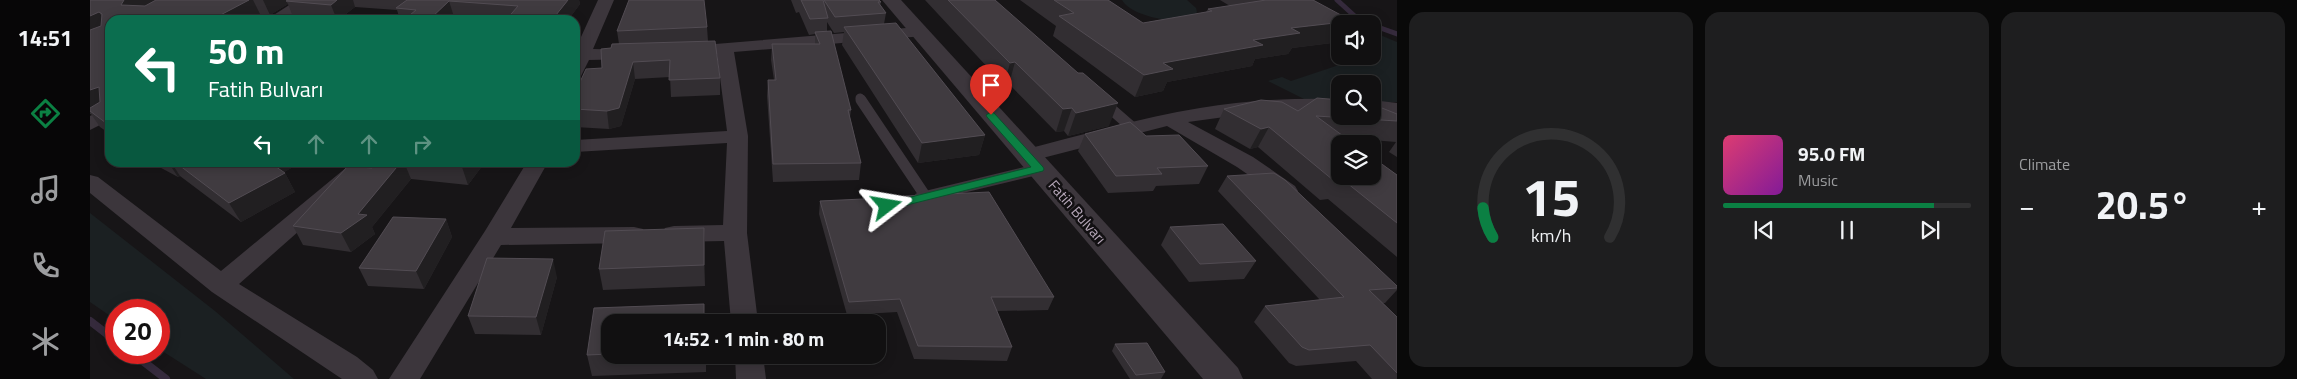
<!DOCTYPE html>
<html lang="en">
<head>
<meta charset="utf-8">
<style>
	:root { --surface:#111011; --page:#1e1e1f; --text:#f1f3f6; --muted:#9c9d9f; --line:#303031; --accent:#0b8043 }
	body { margin:0; font-family:"Titillium Web",sans-serif; background:var(--page); color:var(--text); height:100vh; display:flex; flex-direction:column; font-size:19px; white-space:nowrap }
	* { box-sizing:border-box; margin:0 }
	p { font-size:16px; color:var(--muted) }
	.icon { flex:none; width:28px; height:28px; fill:none; stroke:currentColor; stroke-width:2; stroke-linecap:round; stroke-linejoin:round }
	.map { position:relative; flex:1; overflow:hidden }
	.side { display:flex; flex-direction:column; gap:12px; padding:12px; background:#090909; width:900px }
	.side>* { flex:none }
	.guide { position:absolute; left:15px; top:15px; width:475px; height:152px; border-radius:15px; box-shadow:0 2px 12px #0003,0 0 0 1px var(--line); background:#0b6e4f; color:#fff; overflow:hidden }
	.buttons { position:absolute; left:1241px; top:15px; display:grid; gap:10px }
	.buttons a { display:grid; place-items:center; width:50px; height:50px; border-radius:10px; background:var(--surface); box-shadow:0 2px 12px #0003,0 0 0 1px var(--line); font-size:25px }
	.speed { position:absolute; left:15px; top:299px; display:flex; gap:10px; font-size:25px; font-weight:700; text-align:center }
	.speed>* { display:grid; place-content:center; width:65px; height:65px; border-radius:50%; background:var(--surface); box-shadow:0 2px 12px #0003,0 0 0 1px var(--line); line-height:1 }
	.speed .limit { border:8px solid #d22; background:#fff; color:#111 }
	.pin { position:absolute; display:grid; place-items:center; width:42px; height:42px; color:#fff; margin:-51px -21px; border-radius:50% 50% 50% 0; rotate:-45deg; box-shadow:0 0 5px #0007 }
	.pin .icon { rotate:45deg }
	.me { position:absolute; width:55px; margin:-28px; rotate:76deg; stroke-linejoin:round; filter:drop-shadow(0 0 4px #0008) }
	.turn { display:flex; align-items:center; gap:18px; height:105px; padding:0 20px; font-size:22px }
	.turn .icon { width:65px; height:65px; stroke-width:2.5 }
	.turn b { display:block; font-size:35px; line-height:42px }
	.lanes { display:flex; align-items:center; height:48px; padding:0 20px; background:#0003; justify-content:center; gap:25px; direction:ltr }
	.lanes .off { opacity:.35 }
	.big { font-size:38px; font-weight:700; line-height:1.1 }
	.side .card { flex:1; display:flex; flex-direction:column; justify-content:center; gap:8px; min-width:0; padding:0 18px; border-radius:15px; background:var(--page) }
	.side .dial { align-items:center; gap:0 }
	.dial svg { height:130px; overflow:visible; fill:none; stroke:var(--line); stroke-width:7; stroke-linecap:round; text-anchor:middle }
	.dial text { fill:var(--text); stroke:none }
	.song { display:flex; align-items:center; gap:15px }
	.cover { width:60px; height:60px; border-radius:8px; background:linear-gradient(135deg,hsl(340 70% 55%),hsl(290 70% 35%)) }
	.played { height:5px; border-radius:2px; background:linear-gradient(90deg,var(--accent) 85%,var(--line) 85%) }
	.keys { display:flex; justify-content:space-around; direction:ltr }
	.heat { display:flex; justify-content:space-between; align-items:center; font-size:28px; direction:ltr }
	.side .tiles { flex:1; display:grid; gap:12px; grid-template-columns:repeat(3,1fr) }
	.trip { position:absolute; left:511px; top:314px; width:285px; height:50px; border-radius:15px; background:var(--surface); box-shadow:0 2px 12px #0003,0 0 0 1px var(--line); font-weight:700; line-height:50px; text-align:center }
	main { display:flex; flex:1; min-height:0 }
	.menu { display:flex; flex-direction:column; width:90px; justify-content:space-around; align-items:center; background:#070607; color:var(--muted) }
	.menu .icon { width:35px; height:35px }
	.menu .active { color:var(--accent) }
	.menu b { font-size:22px; color:var(--text) }
	.map>svg:first-child { display:block }
	.green { fill:#1b2022 }
	.lines { fill:none; stroke-linecap:round; stroke-linejoin:round }
	.stream-far1 { stroke:#352a3c; stroke-width:5 }
	.stream { stroke:#352a3c; stroke-width:8 }
	.service-far1 { stroke:#3c363c; stroke-width:9 }
	.service { stroke:#3c363c; stroke-width:11 }
	.minor { fill:#3c363c; fill-rule:evenodd }
	.tertiary { fill:#3c363c; fill-rule:evenodd }
	.wall { fill:#322e32 }
	.shaded-wall { fill:#211f21 }
	.building { fill:#403b40; stroke:#524c53 }
	.route { fill:#0b8043; stroke:#07532c }
	.labels { text-anchor:middle; stroke-width:5; stroke-linejoin:round; paint-order:stroke }
	.street-label { font-size:15px; fill:#b5a6b8; stroke:#121012 }
</style>
</head>
<body>
<main>
<nav class="menu">
<b>14:51</b>
<svg class="icon active" aria-label="directions" viewBox="0 0 24 24"><path d="M12 3l9 9-9 9-9-9zM9 14v-3h6M13 9l2 2-2 2"/></svg>
<svg class="icon" aria-label="music" viewBox="0 0 24 24"><path d="M9 18V5l10-2v13"/><circle cx="6" cy="18" r="3"/><circle cx="16" cy="16" r="3"/></svg>
<svg class="icon" aria-label="phone" viewBox="0 0 24 24"><path d="M5 4h4l2 5-3 2q2 4 5 5l2-3 5 2v4C11 20 4 13 5 4z"/></svg>
<svg class="icon" aria-label="climate" viewBox="0 0 24 24"><path d="M12 3v18M4 7l16 10M4 17L20 7"/></svg>
</nav>
<div class="map">
<svg width="1307" height="379" viewBox="0 0 1307 379">
	<rect width="100%" height="100%" fill="#171517"/>
	<g class="green">
		<path d="M1032 0H1097L1106 8 1107 12C1094 28 1041 17 1032 0Z"/>
		<polygon points="1283,32 1307,42 1307,102 1283,102 1282,84 1250,84 1250,100 1214,99 1178,81 1192,77 1201,81 1276,56 1282,56 1285,53 1283,50"/>
		<polygon points="0,213 125,311 204,379 116,379 69,349 69,310 26,310 26,320 0,302"/>
	</g>
	<g class="lines">
		<g class="stream-far1">
			<polyline points="1247,0 1269,20 1279,24"/>
			<polyline points="1282,25 1307,34"/>
		</g>
		<g class="stream">
			<polyline points="0,321 26,341"/>
			<polyline points="41,352 76,379"/>
		</g>
		<polyline class="service-far1" points="770,98 772,101"/>
		<g class="service">
			<polyline points="771,100 836,197"/>
			<polyline points="1013,102 1044,129"/>
			<polyline points="829,198 949,169"/>
		</g>
		<g class="minor">
			<polygon points="207,0 226,0 195,20 176,20"/>
			<polygon points="508,0 524,0 503,49 547,50 550,54 547,58 541,59 499,60 491,76 485,77 485,50"/>
			<polygon points="828,27 834,28 836,32 834,36 644,52 658,136 657,233 668,322 641,322 634,241 584,242 575,240 572,234 575,228 584,226 633,225 637,143 485,152 485,140 637,131 627,54 595,56 589,55 586,51 589,47"/>
			<path d="M1250 99V111L1164 113 1098 122 1163 157 1205 186 1208 191 1205 196 1197 198 1189 196 1147 167 1077 126 937 162 929 161 926 156 929 151C989 136 1049 118 1110 108 1156 100 1203 98 1250 99Z"/>
			<polygon points="1282,100 1307,103 1307,115 1282,112"/>
			<polygon points="20,106 20,120 0,130 0,116"/>
			<polygon points="263,162 287,162 149,284 267,357 283,370 288,379 252,379 122,292 0,193 0,175 8,177 131,271"/>
			<polygon points="437,162 458,162 421,228 544,227 553,229 556,235 553,241 544,243 411,245 330,379 299,379 395,231"/>
			<polygon points="645,355 673,355 676,379 646,379"/>
		</g>
		<polygon class="tertiary" points="792,0 811,0 1148,368 1153,379 1113,379"/>
	</g>
	<g class="wall">
		<polygon points="0,0 489,0 490,4 478,20 400,20 364,17 361,20 310,20 307,10 265,7 248,20 239,20 203,17 198,4 180,15 170,14 20,20 20,134 10,127 1,114 0,114"/>
		<polygon points="701,0 789,0 791,2 790,6 796,13 794,24 895,135 889,155 828,163 752,45 754,32 744,33 737,22 737,31 761,110 760,117 771,163 769,180 683,182 677,96 678,80 684,80 681,60 682,44 725,44 725,34 719,35 709,12 706,13"/>
		<polygon points="835,0 905,0 1019,126 978,136 974,131 966,132 919,84 914,85"/>
		<polygon points="930,0 1018,0 1053,23 1116,12 1118,9 1140,6 1130,0 1223,0 1260,24 1250,42 1202,48 1198,54 1165,59 1162,66 1077,82 1073,91 1045,97 963,36 966,26"/>
		<polygon points="617,27 618,41 630,78 630,95 581,97 580,77 545,79 531,126 519,129 485,127 485,93 512,68 529,44 527,31"/>
		<polygon points="1134,109 1307,114 1307,157 1299,152 1306,142 1257,138 1307,175 1307,257 1238,199 1230,200 1168,147 1160,149 1125,129"/>
		<polygon points="995,134 1056,136 1118,166 1109,184 1066,186 1063,191 1018,193 988,151"/>
		<polygon points="60,162 212,162 194,172 195,173 205,192 151,222 90,176 88,177"/>
		<polygon points="287,162 395,162 378,185 321,179 282,227 285,234 261,252 213,245 203,226 282,168"/>
		<polygon points="1137,176 1307,286 1307,290 1295,303 1293,303 1307,317 1307,379 1282,379 1266,361 1206,366 1199,363 1164,322 1175,306 1230,300 1128,191"/>
		<polygon points="800,200 964,297 958,310 907,311 922,347 917,361 824,359 807,312 757,315 729,214 730,201"/>
		<polygon points="356,219 362,237 334,289 278,286 269,268"/>
		<polygon points="1080,227 1166,261 1154,279 1099,282 1071,245"/>
		<polygon points="615,249 615,286 513,290 509,269"/>
		<polygon points="467,277 451,335 385,334 378,316"/>
		<polygon points="520,322 520,355 616,355 616,372 502,376 497,355"/>
		<polygon points="1025,344 1075,372 1071,379 1040,379 1022,351"/>
	</g>
	<g class="shaded-wall">
		<polygon points="34,0 74,0 43,15 31,5"/>
		<polygon points="159,0 163,0 170,14 159,20 121,20"/>
		<polygon points="173,0 204,0 196,1 198,4 180,15"/>
		<polygon points="247,0 263,0 265,7 248,20 247,20 241,5"/>
		<polygon points="478,0 489,0 490,4 478,20 462,20"/>
		<polygon points="359,1 364,17 361,20 339,20"/>
		<polygon points="9,12 19,28 0,36 0,16"/>
		<polygon points="1262,21 1260,24 1250,24 1250,42 1202,48 1198,54 1165,59 1162,66 1077,82 1073,91 1045,97 1054,75 1073,63 1163,40 1201,28"/>
		<polygon points="543,62 545,79 531,126 519,129 517,111"/>
		<polygon points="925,62 919,84 914,85 920,63"/>
		<polygon points="9,87 20,104 0,111 0,90"/>
		<polygon points="1028,103 1019,126 978,136 986,113"/>
		<polygon points="982,108 974,131 966,132 973,109"/>
		<polygon points="1179,127 1168,147 1160,149 1171,129"/>
		<polygon points="895,135 889,155 828,163 832,143"/>
		<polygon points="78,162 81,162 90,176 88,177"/>
		<polygon points="175,162 212,162 184,178"/>
		<polygon points="311,162 314,162 321,179 282,227 285,234 261,252 251,233 268,214"/>
		<polygon points="375,162 395,162 378,185 372,167"/>
		<polygon points="195,173 205,192 151,222 139,203"/>
		<polygon points="356,219 362,237 334,289 326,271"/>
		<polygon points="614,228 615,249 615,286 614,265"/>
		<polygon points="463,259 467,277 451,335 446,317"/>
	</g>
	<g class="building">
		<polygon points="0,0 34,0 31,5 55,6 66,0 159,0 121,20 20,20 20,65 19,66 20,66 20,126 0,111 0,108 10,102 9,87 0,90 0,30 11,26 12,14 9,12 0,16"/>
		<polygon points="198,0 247,0 241,5 196,1"/>
		<polygon points="317,0 478,0 462,20 416,20 428,6 359,1 339,20 314,20 326,10 306,8"/>
		<polygon points="539,0 614,0 617,27 527,31"/>
		<polygon points="711,0 733,0 738,18 720,19"/>
		<polygon points="734,0 789,0 791,2 788,2 796,13 745,17"/>
		<polygon points="858,0 905,0 988,73 993,73 1028,103 986,113 982,108 973,109 925,62 920,63"/>
		<polygon points="964,0 1018,0 1053,23 1122,11 1118,9 1176,0 1223,0 1262,21 1201,28 1210,33 1163,40 1173,45 1073,63 1083,69 1054,75 969,16 984,13"/>
		<polygon points="806,23 895,135 832,143 754,27"/>
		<polygon points="741,31 761,110 758,110 771,163 683,164 678,80 686,80 682,44 730,44 725,32"/>
		<polygon points="625,41 630,78 579,80 580,60 543,62 529,108 517,111 485,109 485,93 496,69 512,68 511,49 521,48 522,44"/>
		<polygon points="1227,98 1250,100 1250,116 1282,116 1282,104 1307,114 1307,121 1226,116 1264,144 1250,144 1250,176 1282,176 1282,157 1307,175 1307,223 1252,179 1243,180 1179,127 1171,129 1134,109 1171,100 1192,102 1208,111"/>
		<polygon points="1040,122 1056,136 1089,135 1118,166 1067,168 1072,174 1026,176 995,134"/>
		<polygon points="85,162 179,162 195,173 139,203"/>
		<polygon points="287,162 311,162 268,214 277,215 251,233 203,226 258,166 282,168"/>
		<polygon points="335,162 375,162 372,167"/>
		<polygon points="1184,173 1195,180 1307,286 1307,288 1279,290 1307,317 1307,373 1280,345 1219,350 1212,347 1175,306 1254,297 1137,176"/>
		<polygon points="899,192 964,297 901,297 922,347 828,346 810,299 759,302 730,201 794,198 800,200 815,196"/>
		<polygon points="303,217 356,219 326,271 269,268"/>
		<polygon points="1133,224 1166,261 1110,264 1080,227"/>
		<polygon points="614,228 614,265 509,269 515,231"/>
		<polygon points="397,258 463,259 446,317 378,316"/>
		<polygon points="614,304 614,322 520,322 520,354 497,355 504,308"/>
		<polygon points="1057,343 1075,372 1046,375 1025,344"/>
	</g>
	<polygon class="route" points="901,112 904,113 953,167 954,169 953,171 797,210 793,209 791,206 793,204 941,167 897,117 896,115"/>
	<g class="labels">
		<g class="street-label">
			<text transform="translate(987 212) rotate(49)" y="5">Fatih Bulvarı</text>
		</g>
	</g>
</svg>
<div class="buttons">
<a><svg class="icon" aria-label="sound" viewBox="0 0 24 24"><path d="M4 9h4l5-4v14l-5-4H4zM17 9q2 3 0 6"/></svg></a>
<a><svg class="icon" aria-label="search" viewBox="0 0 24 24"><circle cx="10" cy="10" r="6"/><path d="M15 15l6 6"/></svg></a>
<a><svg class="icon" aria-label="layers" viewBox="0 0 24 24"><path d="M12 4l9 5-9 5-9-5zM3 14l9 5 9-5"/></svg></a>
</div>
<div class="speed"><div class="limit">20</div></div>
<div class="pin" style="left:901px;top:115px;background:#d93025"><svg class="icon" aria-label="arrive" viewBox="0 0 24 24"><path d="M6 21V4h12l-3 4 3 4H6"/></svg></div>
<svg class="me" style="left:797px;top:206px" viewBox="-20 -20 40 40"><path d="M0-17L14 15 0 8-14 15z" fill="#0b8043" stroke="#fff" stroke-width="4"/></svg>
<div class="trip">14:52 · 1 min · 80 m</div>
<div class="guide">
<div class="turn"><svg class="icon" aria-label="left" viewBox="0 0 24 24"><path d="M17 20v-9H6M10 6l-5 5 5 5"/></svg><div><b>50 m</b>Fatih Bulvarı</div></div>
<div class="lanes"><svg class="icon" aria-label="left" viewBox="0 0 24 24"><path d="M17 20v-9H6M10 6l-5 5 5 5"/></svg><svg class="icon off" aria-label="ahead" viewBox="0 0 24 24"><path d="M12 20V5M6 11l6-6 6 6"/></svg><svg class="icon off" aria-label="ahead" viewBox="0 0 24 24"><path d="M12 20V5M6 11l6-6 6 6"/></svg><svg class="icon off" aria-label="right" viewBox="0 0 24 24"><path d="M7 20v-9h11M14 6l5 5-5 5"/></svg></div>
</div>
</div>
<section class="side">
<div class="tiles">
<div class="card dial"><svg viewBox="0 0 100 80">
<path d="M14 69A42 42 0 1 1 86 69"/>
<path d="M14 69A42 42 0 0 1 8 51" stroke="#0b8043"/>
<text x="50" y="56" font-size="32" font-weight="700">15</text>
<text x="50" y="72" font-size="11">km/h</text>
</svg></div>
<div class="card">
<div class="song"><i class="cover"></i><div><b>95.0 FM</b><p>Music</p></div></div>
<div class="played"></div>
<div class="keys"><svg class="icon" aria-label="previous" viewBox="0 0 24 24"><path d="M18 5L8 12l10 7zM5 5v14"/></svg><svg class="icon" aria-label="pause" viewBox="0 0 24 24"><path d="M8 5v14M16 5v14"/></svg><svg class="icon" aria-label="next" viewBox="0 0 24 24"><path d="M6 5l10 7-10 7zM19 5v14"/></svg></div>
</div>
<div class="card"><p>Climate</p>
<div class="heat"><a>−</a><b class="big">20.5°</b><a>+</a></div>
</div>
</div>
</section>
</main>
</body>
</html>
